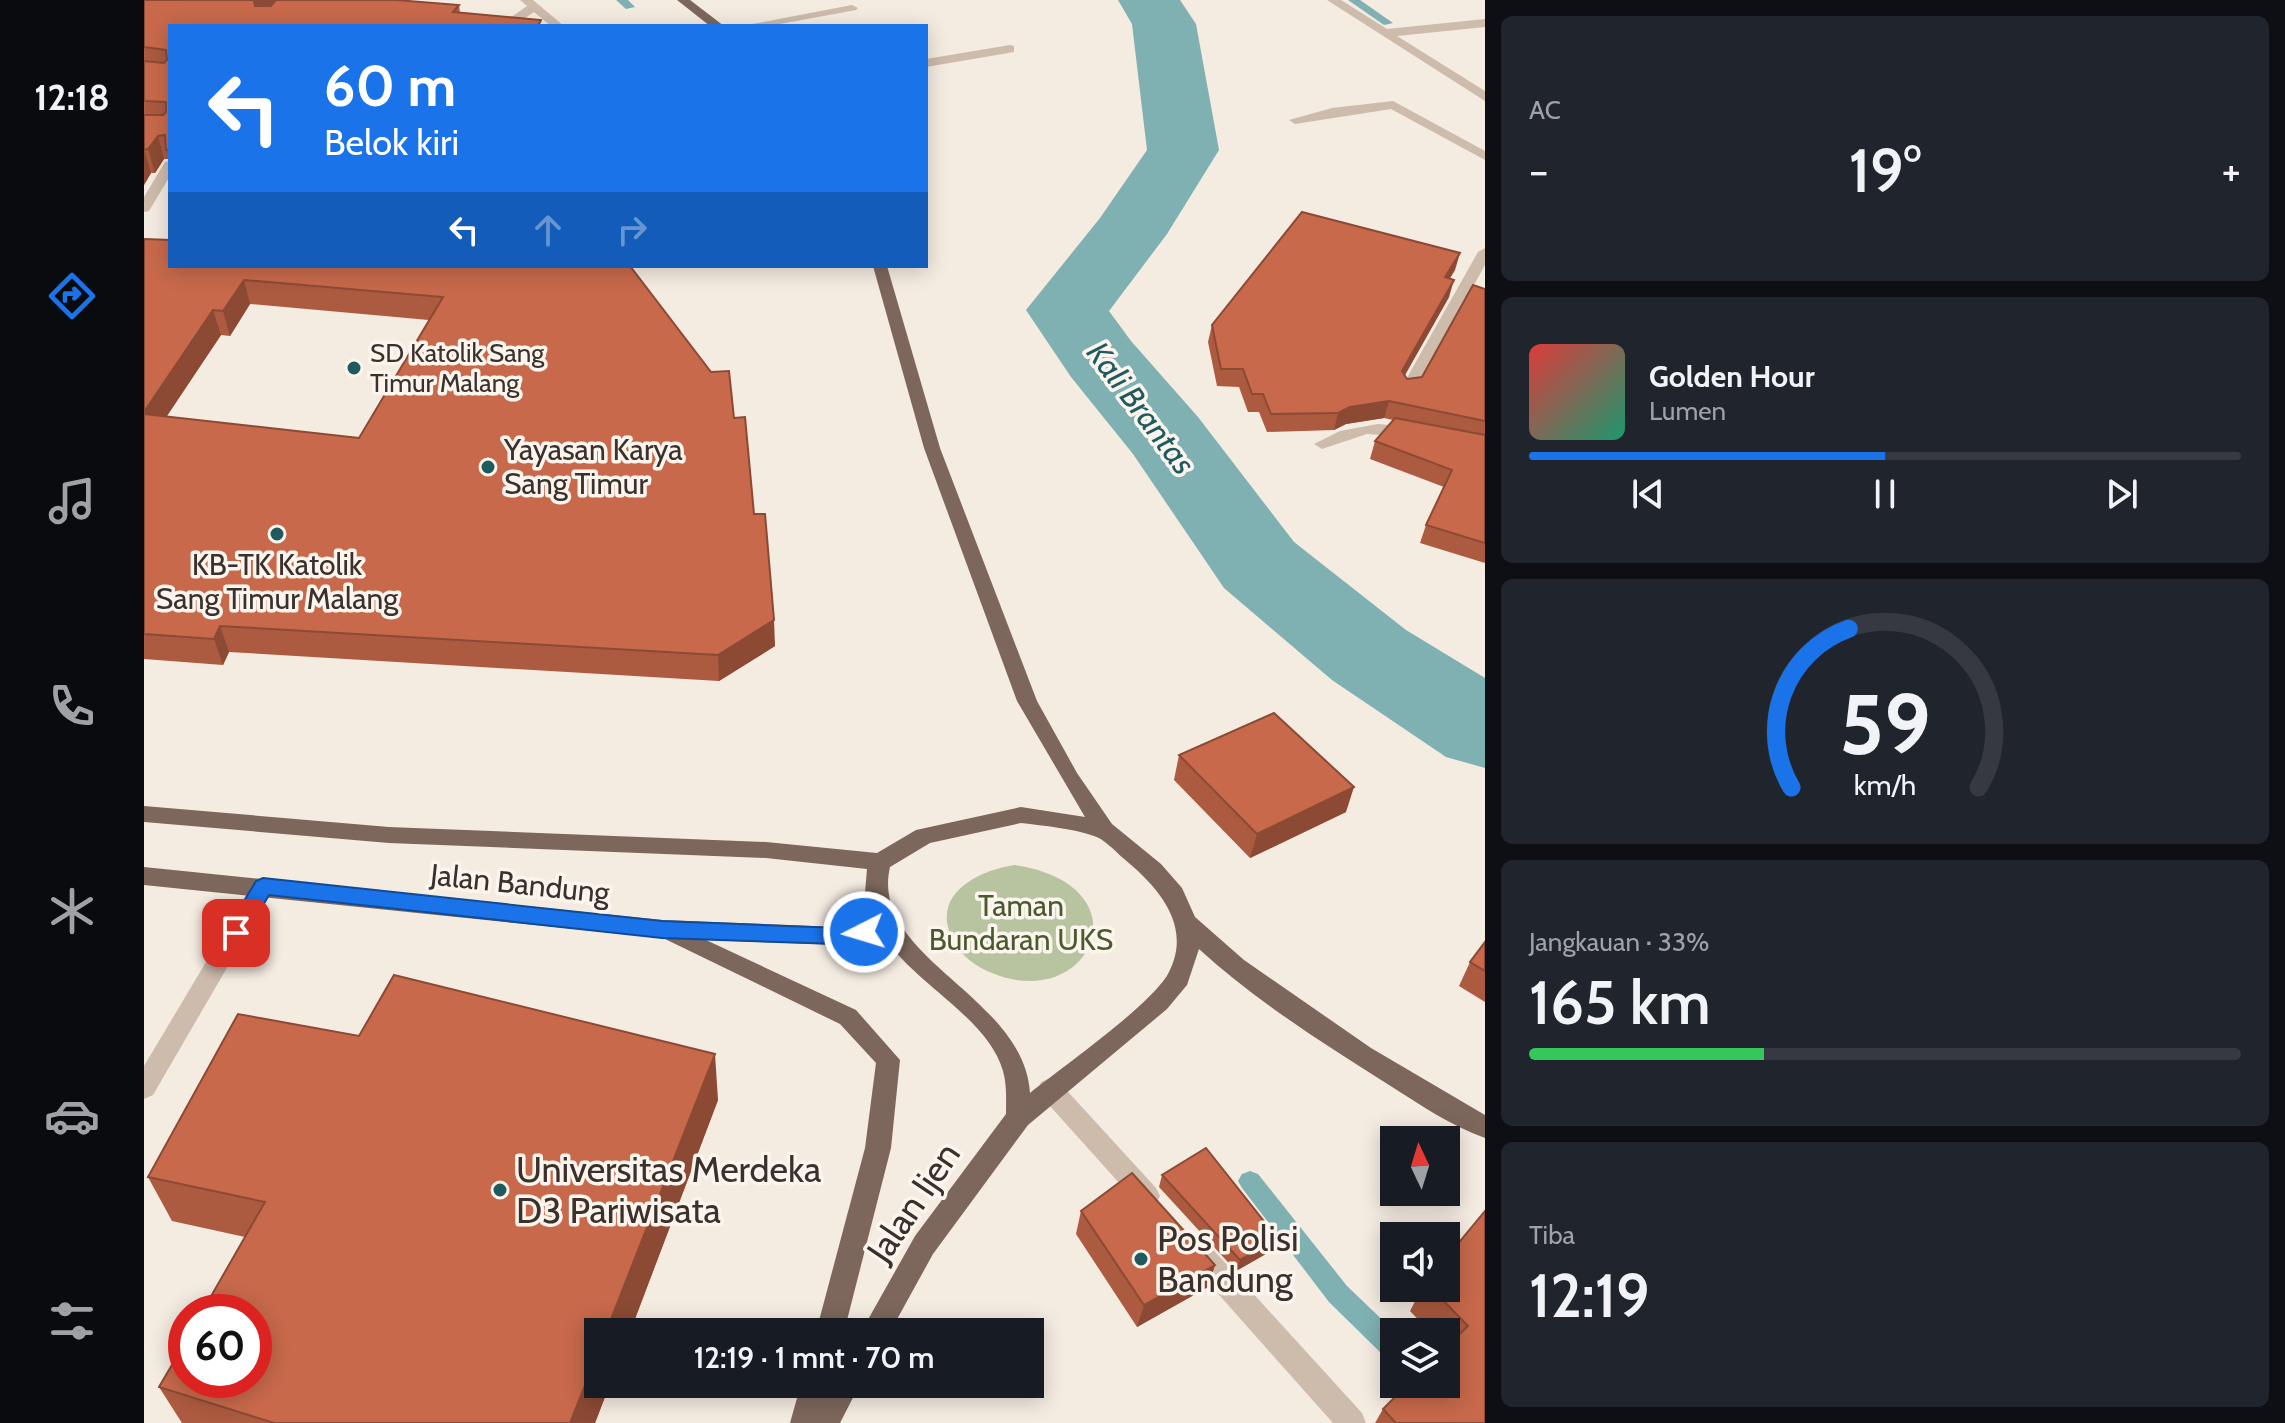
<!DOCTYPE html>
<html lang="id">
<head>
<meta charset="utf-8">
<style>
	:root { --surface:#171b24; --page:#20242c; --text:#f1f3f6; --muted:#9ea1a6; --line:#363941; --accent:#1a73e8 }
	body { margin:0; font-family:Cabin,sans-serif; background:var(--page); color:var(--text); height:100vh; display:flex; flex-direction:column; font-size:30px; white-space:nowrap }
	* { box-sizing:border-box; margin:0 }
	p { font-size:26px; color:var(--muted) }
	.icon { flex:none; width:44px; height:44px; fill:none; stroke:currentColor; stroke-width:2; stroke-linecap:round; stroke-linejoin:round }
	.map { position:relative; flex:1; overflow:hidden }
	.details { display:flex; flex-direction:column; gap:16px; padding:16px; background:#0d0f14; width:800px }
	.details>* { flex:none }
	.banner { position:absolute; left:24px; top:24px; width:760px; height:244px; border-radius:0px; box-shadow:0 4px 20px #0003; background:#1a73e8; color:#fff; overflow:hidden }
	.needle { width:52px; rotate:356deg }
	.tools { position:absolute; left:1236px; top:1126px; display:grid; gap:16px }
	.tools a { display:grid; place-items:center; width:80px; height:80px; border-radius:0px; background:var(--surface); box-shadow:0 4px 20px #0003; font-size:40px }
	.speed { position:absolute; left:24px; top:1294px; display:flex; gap:16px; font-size:40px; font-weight:700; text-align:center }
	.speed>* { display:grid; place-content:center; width:104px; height:104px; border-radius:50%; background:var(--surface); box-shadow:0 4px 20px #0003; line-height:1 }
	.speed .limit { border:12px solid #d22; background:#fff; color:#111 }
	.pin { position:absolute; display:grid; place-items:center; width:68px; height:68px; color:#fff; margin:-34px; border-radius:16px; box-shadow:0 4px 12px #0006 }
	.me { position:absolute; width:88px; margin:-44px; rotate:265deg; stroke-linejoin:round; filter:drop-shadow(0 0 6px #0008) }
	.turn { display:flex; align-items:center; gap:28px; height:168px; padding:0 24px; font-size:36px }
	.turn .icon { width:104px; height:104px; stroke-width:2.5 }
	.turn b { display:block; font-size:56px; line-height:68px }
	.lanes { display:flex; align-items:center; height:76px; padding:0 24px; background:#0003; justify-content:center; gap:40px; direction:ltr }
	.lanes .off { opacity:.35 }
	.big { font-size:60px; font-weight:600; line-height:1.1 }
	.details .tile { flex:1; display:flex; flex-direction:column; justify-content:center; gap:12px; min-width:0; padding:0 28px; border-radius:12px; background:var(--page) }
	.details .dial { align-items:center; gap:0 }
	.dial svg { height:208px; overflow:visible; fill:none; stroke:var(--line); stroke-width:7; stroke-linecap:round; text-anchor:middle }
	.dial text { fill:var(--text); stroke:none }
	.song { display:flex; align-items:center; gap:24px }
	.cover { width:96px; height:96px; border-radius:12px; background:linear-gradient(135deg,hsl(0 70% 55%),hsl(160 70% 35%)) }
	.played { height:8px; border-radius:4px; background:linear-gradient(90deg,var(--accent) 50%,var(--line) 50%) }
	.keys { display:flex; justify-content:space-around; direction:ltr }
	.heat { display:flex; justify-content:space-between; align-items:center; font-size:44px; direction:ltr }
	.charge { height:12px; border-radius:6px; background:linear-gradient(90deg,#34c759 33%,var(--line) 0) }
	.trip { position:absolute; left:440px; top:1318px; width:460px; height:80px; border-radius:0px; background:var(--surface); box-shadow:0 4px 20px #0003; font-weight:600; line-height:80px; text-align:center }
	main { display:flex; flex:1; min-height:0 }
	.menu { display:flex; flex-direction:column; width:144px; justify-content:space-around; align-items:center; background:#090b0e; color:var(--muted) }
	.menu .icon { width:56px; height:56px }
	.menu .selected { color:var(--accent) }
	.menu b { font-size:36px; color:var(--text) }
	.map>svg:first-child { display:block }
	.green { fill:#b8c4a0 }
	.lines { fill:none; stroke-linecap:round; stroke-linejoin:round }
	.stream { fill:#7fb0b2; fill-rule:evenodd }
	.river { fill:#7fb0b2; fill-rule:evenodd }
	.service { fill:#cdbbac; fill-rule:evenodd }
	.minor { fill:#cdbbac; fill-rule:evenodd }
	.primary { fill:#7d675c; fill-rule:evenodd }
	.wall { fill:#ac5a40; fill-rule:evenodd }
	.shaded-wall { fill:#8c4a34 }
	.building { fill:#c8694b; stroke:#8c4a34; stroke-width:2 }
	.route { fill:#1a73e8; stroke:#114b97; stroke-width:2 }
	.poi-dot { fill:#1f5a5e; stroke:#fbf5ee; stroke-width:3 }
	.labels { text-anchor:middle; stroke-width:7; stroke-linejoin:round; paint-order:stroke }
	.far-poi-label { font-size:26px; fill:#3b302b; stroke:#fbf5ee; text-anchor:start }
	.poi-label { font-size:30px; fill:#3b302b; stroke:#fbf5ee; text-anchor:start }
	.street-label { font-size:30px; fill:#3b302b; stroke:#fbf5ee }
	.park-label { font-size:30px; fill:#4a5a2e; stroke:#fbf5ee }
	.water-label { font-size:32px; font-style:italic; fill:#1f5a5e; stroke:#fbf5ee }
	.near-poi-label { font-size:36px; fill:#3b302b; stroke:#fbf5ee; text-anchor:start }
	.near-street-label { font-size:36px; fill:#3b302b; stroke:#fbf5ee }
</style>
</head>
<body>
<main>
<nav class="menu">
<b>12:18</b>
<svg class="icon selected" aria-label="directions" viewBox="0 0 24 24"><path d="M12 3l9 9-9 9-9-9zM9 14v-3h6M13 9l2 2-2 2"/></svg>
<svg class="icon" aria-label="music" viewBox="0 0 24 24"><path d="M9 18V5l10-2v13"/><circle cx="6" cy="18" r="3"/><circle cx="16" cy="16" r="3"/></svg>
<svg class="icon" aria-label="phone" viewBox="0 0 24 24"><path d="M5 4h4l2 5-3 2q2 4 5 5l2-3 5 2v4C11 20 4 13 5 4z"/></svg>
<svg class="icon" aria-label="climate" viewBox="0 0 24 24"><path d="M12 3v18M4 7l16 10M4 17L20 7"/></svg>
<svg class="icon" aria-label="car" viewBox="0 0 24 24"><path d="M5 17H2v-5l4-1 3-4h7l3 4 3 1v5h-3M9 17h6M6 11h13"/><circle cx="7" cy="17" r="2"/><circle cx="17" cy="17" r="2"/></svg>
<svg class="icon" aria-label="filters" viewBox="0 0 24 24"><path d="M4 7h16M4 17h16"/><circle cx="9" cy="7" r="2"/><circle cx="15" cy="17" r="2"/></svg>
</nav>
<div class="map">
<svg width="1341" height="1423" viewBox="0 0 1341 1423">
	<rect width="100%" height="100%" fill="#f4ebe1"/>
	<path class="green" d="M871 865C1001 885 950 1007 856 976 838 970 822 961 812 945 782 897 831 871 871 865Z"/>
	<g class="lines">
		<g class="stream">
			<polygon points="472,0 484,0 491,7 482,9"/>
			<polygon points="1204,0 1216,0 1249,23 1240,25"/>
			<polygon points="1106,1171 1114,1174 1203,1286 1251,1332 1250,1360 1241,1357 1185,1302 1098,1188 1094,1181 1098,1174"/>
		</g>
		<polygon class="river" points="974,0 1036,0 1052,24 1075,150 1023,234 965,311 987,341 1054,417 1150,542 1262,630 1341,678 1341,768 1302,757 1188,680 1080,588 989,454 927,377 882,310 956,218 1003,150 988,24"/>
		<polygon class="service" points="119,877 127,880 130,886 127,892 9,1095 0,1099 0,1066 111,880"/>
		<g class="minor">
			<polygon points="376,0 389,0 420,26 407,26 390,12 369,26 355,26 383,6"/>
			<polygon points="1183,0 1197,0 1243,29 1341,19 1341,27 1253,36 1341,91 1341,101"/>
			<polygon points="708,5 714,8 712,10 625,26 598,26"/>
			<polygon points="866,45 870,46 870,52 782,67 782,59"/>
			<polygon points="1249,101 1341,151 1341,160 1247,109 1151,124 1145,120 1188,108"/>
			<polygon points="26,161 26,176 5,211 0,212 0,197 21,162"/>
			<polygon points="1341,248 1341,265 1272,390 1270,393 1258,393 1256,390 1334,252"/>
			<polygon points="1234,424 1270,427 1278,432 1270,437 1223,434 1178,449 1170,444 1196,431"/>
			<polygon points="906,1078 915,1082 1012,1188 1016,1196 1012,1204 1003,1208 994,1204 897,1096 894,1089 897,1082"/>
			<polygon points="1054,1240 1063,1243 1218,1413 1222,1423 1189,1423 1045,1261 1041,1252 1045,1243"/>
		</g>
		<g class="primary">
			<polygon points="533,0 546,0 580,26 566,26"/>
			<path d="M729 266H743L796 448 893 701 933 773 968 824 1017 864 1038 888 1051 917 1100 960 1227 1048 1341 1115V1138C1307 1126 1275 1104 1245 1085 1180 1044 1112 1001 1055 949L1043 985 1023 1009 884 1125 789 1254 746 1332H717L771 1236 862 1114C862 1100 863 1085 859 1071 844 1018 771 984 741 938L694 945 562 940 712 1010 756 1060 747 1148 700 1332H672L721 1148 732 1063 696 1024 519 938 0 885V867L518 920 694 927 731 921 721 893 723 869 622 858 245 843 0 822V806L245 827 622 842 733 853 772 830 877 807 941 817 873 701 780 448ZM877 823C901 826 927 828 950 836 960 839 970 850 979 858 1013 886 1049 925 1025 972 1010 1003 917 1068 886 1093 880 995 725 958 746 867L786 843Z"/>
			<polygon points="657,1384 685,1384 683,1391 687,1384 716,1384 696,1423 646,1423"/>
		</g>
	</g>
	<g class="wall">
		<polygon points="0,0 315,5 316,13 26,26 26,163 25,159 20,159 11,173 7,173 0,185"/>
		<path d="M0 239 486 266 590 418 610 514 631 646 575 681 85 652 79 665 0 659ZM106 304 285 320 215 438 22 417 77 335 86 336Z"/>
		<polygon points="1311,270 1306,278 1305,297 1261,375 1263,379 1278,377 1341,289 1341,563 1276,543 1282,525 1300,487 1226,459 1231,441 1249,420 1240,418 1202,424 1190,430 1123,432 1115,412 1104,412 1095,387 1073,386 1064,342 1068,325"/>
		<polygon points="1035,755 1202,812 1106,858 1030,780"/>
		<polygon points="1341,942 1341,1002 1315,986 1326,962"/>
		<polygon points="574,1100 486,1332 454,1332 454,1384 466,1384 451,1423 38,1423 15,1387 101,1237 28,1221 4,1177"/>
		<polygon points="1018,1175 1134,1239 1129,1250 1092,1271 1015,1187"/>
		<polygon points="937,1211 1071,1265 1064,1287 993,1327 932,1234"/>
		<polygon points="1341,1211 1341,1423 1231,1423 1239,1409 1302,1384 1302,1332 1286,1332 1266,1311 1278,1288 1302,1288"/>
	</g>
	<g class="shaded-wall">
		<polygon points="113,0 135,0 116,24 110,2"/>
		<polygon points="14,136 20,159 11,173 4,149"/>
		<polygon points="0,149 7,173 0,185"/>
		<polygon points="1316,253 1311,270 1296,294 1301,277"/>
		<polygon points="100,280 106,304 86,336 79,311"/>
		<polygon points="1310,280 1305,297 1253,389 1258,371"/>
		<polygon points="69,310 77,335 7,440 0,418 0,412"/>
		<polygon points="1245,401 1240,418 1202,424 1190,430 1194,413 1206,407"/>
		<polygon points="630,620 631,646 575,681 574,655"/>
		<polygon points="76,626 85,652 79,665 70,639"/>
		<polygon points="1210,787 1202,812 1106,858 1113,834"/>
		<polygon points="571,1054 574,1100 486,1332 462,1332"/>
		<polygon points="1134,1239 1129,1250 1092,1271 1096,1260"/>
		<polygon points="1071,1265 1064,1287 993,1327 1000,1305"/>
		<polygon points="454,1352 454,1384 466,1384 451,1423 426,1423"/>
	</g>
	<g class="building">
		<polygon points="0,0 113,0 110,2 111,6 127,6 132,0 252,0 315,5 309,12 397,20 394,26 26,26 26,150 22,150 21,135 14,136 4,149 0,150 0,115 19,115 22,112 22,102 0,101 0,61 20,63 23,60 22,50 0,47"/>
		<polygon points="1158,212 1316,253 1301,277 1310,280 1258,371 1263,379 1278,377 1329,285 1341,289 1341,421 1245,401 1206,407 1194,413 1127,414 1119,394 1108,394 1099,369 1077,369 1068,325"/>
		<polygon points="0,239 26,240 26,266 486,266 567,372 585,371 590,418 601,417 610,514 621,514 630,620 574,655 76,626 70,639 0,634 0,414 215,438 299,297 100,280 79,311 69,310 0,412"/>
		<polygon points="1251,418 1341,435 1341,543 1282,525 1308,470 1231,441"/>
		<polygon points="1130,713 1210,787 1113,834 1035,755"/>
		<polygon points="1341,942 1341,971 1326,962"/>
		<polygon points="250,975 571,1054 462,1332 454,1332 454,1352 426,1423 130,1423 15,1387 42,1341 42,1380 110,1380 110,1312 58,1312 121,1202 4,1177 94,1014 215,1036"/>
		<polygon points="1062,1148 1134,1239 1096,1260 1018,1175"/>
		<polygon points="988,1173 1071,1265 1000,1305 937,1211"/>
		<polygon points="1341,1211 1341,1423 1252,1423 1239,1409 1264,1384 1302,1384 1302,1347 1324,1326 1287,1288 1302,1288 1302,1258"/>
	</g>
	<polygon class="route" points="119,878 518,921 694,928 720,924 727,926 730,932 727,938 694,944 518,938 125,895 99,939 92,942 84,939 81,933 84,928 112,881"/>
	<g class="poi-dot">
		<circle cx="210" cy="368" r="8"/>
		<circle cx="344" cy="467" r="8"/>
		<circle cx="133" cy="534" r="8"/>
		<circle cx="356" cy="1190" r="8"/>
		<circle cx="997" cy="1259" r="8"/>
	</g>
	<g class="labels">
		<g class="far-poi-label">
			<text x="226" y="362">SD Katolik Sang<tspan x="226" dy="30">Timur Malang</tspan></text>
		</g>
		<g class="poi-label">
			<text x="360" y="460">Yayasan Karya<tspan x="360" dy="34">Sang Timur</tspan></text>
			<text x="133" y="575" text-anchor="middle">KB-TK Katolik<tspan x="133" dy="34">Sang Timur Malang</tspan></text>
		</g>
		<g class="street-label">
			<text transform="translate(376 884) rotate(6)" y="10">Jalan Bandung</text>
		</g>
		<g class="park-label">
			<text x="877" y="916">Taman<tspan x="877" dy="34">Bundaran UKS</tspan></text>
		</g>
		<g class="water-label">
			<text transform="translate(997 408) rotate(53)" y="11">Kali Brantas</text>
		</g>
		<g class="near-poi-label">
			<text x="372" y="1182">Universitas Merdeka<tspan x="372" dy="41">D3 Pariwisata</tspan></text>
			<text x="1013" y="1251">Pos Polisi<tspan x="1013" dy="41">Bandung</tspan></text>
		</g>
		<g class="near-street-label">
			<text transform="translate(769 1202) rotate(-56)" y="13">Jalan Ijen</text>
		</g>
	</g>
</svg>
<div class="tools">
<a><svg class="needle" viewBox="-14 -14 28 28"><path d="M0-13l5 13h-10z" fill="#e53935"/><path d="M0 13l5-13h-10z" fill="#9ea1a6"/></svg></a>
<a><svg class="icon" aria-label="sound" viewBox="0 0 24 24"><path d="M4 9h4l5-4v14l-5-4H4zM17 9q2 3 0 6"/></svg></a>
<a><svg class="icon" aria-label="layers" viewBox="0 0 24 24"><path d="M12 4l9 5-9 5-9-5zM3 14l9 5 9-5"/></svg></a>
</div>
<div class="speed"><div class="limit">60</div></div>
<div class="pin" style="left:92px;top:933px;background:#d93025"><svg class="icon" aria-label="arrive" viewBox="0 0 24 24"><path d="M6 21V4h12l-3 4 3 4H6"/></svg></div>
<svg class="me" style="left:720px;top:932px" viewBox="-20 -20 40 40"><circle r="17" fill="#1a73e8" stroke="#fff" stroke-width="3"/><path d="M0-11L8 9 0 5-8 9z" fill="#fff"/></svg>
<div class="trip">12:19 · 1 mnt · 70 m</div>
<div class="banner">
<div class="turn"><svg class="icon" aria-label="left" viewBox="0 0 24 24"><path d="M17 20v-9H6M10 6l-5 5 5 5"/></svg><div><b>60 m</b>Belok kiri</div></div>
<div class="lanes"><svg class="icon" aria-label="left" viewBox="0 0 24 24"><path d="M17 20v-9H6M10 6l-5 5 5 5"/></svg><svg class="icon off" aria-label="ahead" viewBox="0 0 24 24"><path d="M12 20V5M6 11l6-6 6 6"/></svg><svg class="icon off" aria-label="right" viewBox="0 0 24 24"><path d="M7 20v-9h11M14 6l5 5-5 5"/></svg></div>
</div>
</div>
<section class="details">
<div class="tile"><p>AC</p>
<div class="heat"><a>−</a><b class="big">19°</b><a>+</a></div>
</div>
<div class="tile">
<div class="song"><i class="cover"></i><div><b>Golden Hour</b><p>Lumen</p></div></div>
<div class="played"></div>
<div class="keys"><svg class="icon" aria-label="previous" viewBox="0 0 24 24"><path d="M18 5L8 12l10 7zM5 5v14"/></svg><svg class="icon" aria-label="pause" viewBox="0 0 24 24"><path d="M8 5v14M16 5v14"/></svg><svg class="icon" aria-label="next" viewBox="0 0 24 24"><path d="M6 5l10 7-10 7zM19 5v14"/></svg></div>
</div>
<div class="tile dial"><svg viewBox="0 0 100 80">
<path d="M14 69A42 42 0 1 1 86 69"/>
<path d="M14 69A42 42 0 0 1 36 8" stroke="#1a73e8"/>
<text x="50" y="56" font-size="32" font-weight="700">59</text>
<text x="50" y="72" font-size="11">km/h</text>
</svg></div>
<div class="tile"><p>Jangkauan · 33%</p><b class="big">165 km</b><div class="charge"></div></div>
<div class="tile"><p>Tiba</p><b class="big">12:19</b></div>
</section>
</main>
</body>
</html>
